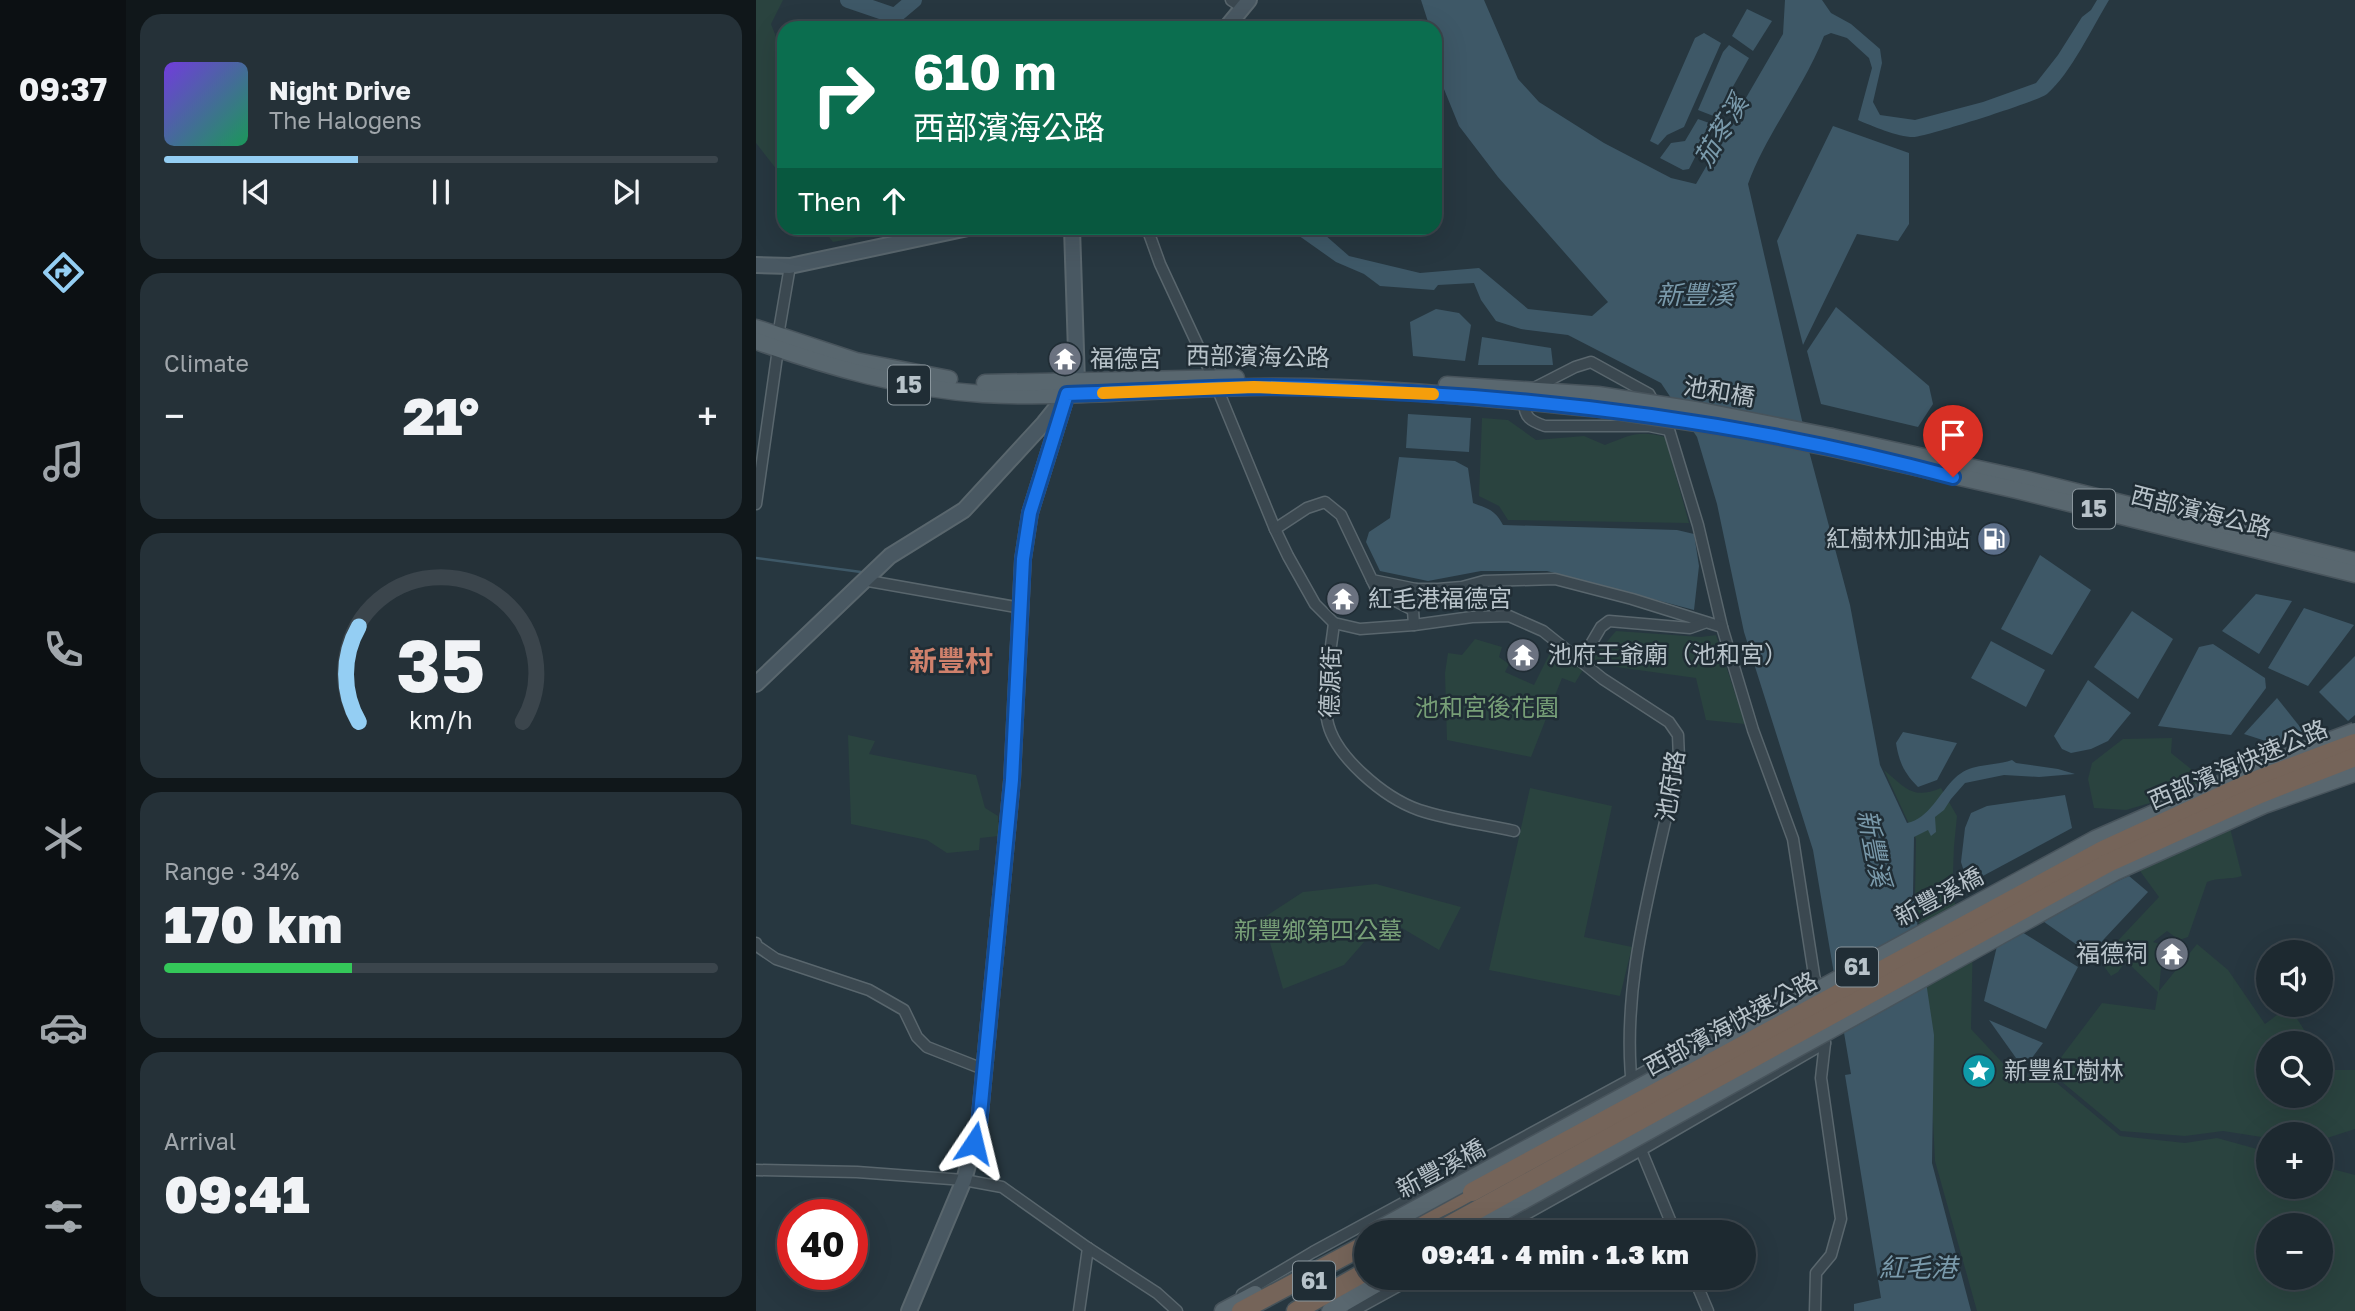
<!DOCTYPE html>
<html lang="en">
<head>
<meta charset="utf-8">
<style>
	:root { --surface:#1d2930; --page:#253138; --text:#f1f3f6; --muted:#a0a6ab; --line:#3b454c; --accent:#94cef3 }
	body { margin:0; font-family:"Golos Text","Noto Sans TC",sans-serif; background:var(--page); color:var(--text); height:100vh; display:flex; flex-direction:column; font-size:26px; white-space:nowrap }
	* { box-sizing:border-box; margin:0 }
	p { font-size:23px; color:var(--muted) }
	.icon { flex:none; width:38px; height:38px; fill:none; stroke:currentColor; stroke-width:2; stroke-linecap:round; stroke-linejoin:round }
	.map { position:relative; flex:1; overflow:hidden }
	.panel { display:flex; flex-direction:column; gap:14px; padding:14px; background:#10171a; width:630px }
	.panel>* { flex:none }
	.guide { position:absolute; left:21px; top:21px; width:665px; height:214px; border-radius:21px; box-shadow:0 7px 28px #0002,0 0 0 2px var(--line); background:#0b6e4f; color:#fff; overflow:hidden }
	.tools { position:absolute; left:1500px; top:940px; display:grid; gap:14px }
	.tools a { display:grid; place-items:center; width:77px; height:77px; border-radius:50%; background:var(--surface); box-shadow:0 7px 28px #0002,0 0 0 2px var(--line); font-size:35px }
	.speed { position:absolute; left:21px; top:1199px; display:flex; gap:14px; font-size:35px; font-weight:700; text-align:center }
	.speed>* { display:grid; place-content:center; width:91px; height:91px; border-radius:50%; background:var(--surface); box-shadow:0 7px 28px #0002,0 0 0 2px var(--line); line-height:1 }
	.speed .limit { border:10px solid #d22; background:#fff; color:#111 }
	.pin { position:absolute; display:grid; place-items:center; width:60px; height:60px; color:#fff; margin:-72px -30px; border-radius:50% 50% 50% 0; rotate:-45deg; box-shadow:0 0 7px #0007 }
	.pin .icon { rotate:45deg }
	.me { position:absolute; width:77px; margin:-38px; rotate:10deg; stroke-linejoin:round; filter:drop-shadow(0 0 5px #0008) }
	.turn { display:flex; align-items:center; gap:24px; height:147px; padding:0 21px; font-size:32px }
	.turn .icon { width:91px; height:91px; stroke-width:2.5 }
	.turn b { display:block; font-size:49px; line-height:60px }
	.then { display:flex; align-items:center; height:66px; padding:0 21px; background:#0003; gap:14px; font-size:26px }
	.big { font-size:52px; font-weight:800; line-height:1.1 }
	.panel .tile { flex:1; display:flex; flex-direction:column; justify-content:center; gap:10px; min-width:0; padding:0 24px; border-radius:21px; background:var(--page) }
	.panel .dial { align-items:center; gap:0 }
	.dial svg { height:182px; overflow:visible; fill:none; stroke:var(--line); stroke-width:7; stroke-linecap:round; text-anchor:middle }
	.dial text { fill:var(--text); stroke:none }
	.song { display:flex; align-items:center; gap:21px }
	.cover { width:84px; height:84px; border-radius:10px; background:linear-gradient(135deg,hsl(260 70% 55%),hsl(150 70% 35%)) }
	.played { height:7px; border-radius:4px; background:linear-gradient(90deg,var(--accent) 35%,var(--line) 35%) }
	.keys { display:flex; justify-content:space-around; direction:ltr }
	.heat { display:flex; justify-content:space-between; align-items:center; font-size:38px; direction:ltr }
	.charge { height:10px; border-radius:5px; background:linear-gradient(90deg,#34c759 34%,var(--line) 0) }
	.trip { position:absolute; left:598px; top:1220px; width:402px; height:70px; border-radius:35px; background:var(--surface); box-shadow:0 7px 28px #0002,0 0 0 2px var(--line); font-weight:800; line-height:70px; text-align:center }
	main { display:flex; flex:1; min-height:0 }
	.tab-bar { display:flex; flex-direction:column; width:126px; justify-content:space-around; align-items:center; background:#0c1013; color:var(--muted) }
	.tab-bar .icon { width:49px; height:49px }
	.tab-bar .active { color:var(--accent) }
	.tab-bar b { font-size:32px; color:var(--text) }
	.map>svg:first-child { display:block }
	.green { fill:#2a433f; fill-rule:evenodd }
	.water { fill:#3e5867 }
	.lines { fill:none; stroke-linecap:round; stroke-linejoin:round }
	.stream { stroke:#3e5867; stroke-width:2.5 }
	.river { stroke:#3e5867; stroke-width:16 }
	.street-casing { stroke:#59666d; stroke-width:13 }
	.secondary-casing { stroke:#59666d; stroke-width:18 }
	.primary-casing { stroke:#48545c; stroke-width:19 }
	.highway-casing { stroke:#46535a; stroke-width:21 }
	.street { stroke:#3b4850; stroke-width:10 }
	.secondary { stroke:#495862; stroke-width:14 }
	.primary { stroke:#59676f; stroke-width:16 }
	.highway { stroke:#756459; stroke-width:18 }
	.primary-bridge-casing { stroke:#48545c; stroke-width:19; stroke-linecap:butt }
	.highway-bridge-casing { stroke:#46535a; stroke-width:21; stroke-linecap:butt }
	.primary-bridge { stroke:#59676f; stroke-width:16 }
	.highway-bridge { stroke:#756459; stroke-width:18 }
	.route-casing { stroke:#114b97; stroke-width:18 }
	.route { stroke:#1a73e8; stroke-width:12 }
	.slow { stroke:#f59e0b; stroke-width:12 }
	.labels { text-anchor:middle; stroke-width:5; stroke-linejoin:round; paint-order:stroke }
	.shield { fill:#202d35; stroke:#8a969d; stroke-width:2 }
	.shield-label { font-size:23px; font-weight:bold; fill:#b8c3ca }
	.street-label { font-size:24px; fill:#b8c3ca; stroke:#202d35 }
	.poi-label { font-size:24px; fill:#b8c3ca; stroke:#202d35; text-anchor:start }
	.park-label { font-size:24px; fill:#779f77; stroke:#202d35 }
	.water-label { font-size:26px; font-style:italic; fill:#7a9aab; stroke:#202d35 }
	.quarter-label { font-size:28px; font-weight:bold; fill:#d0816c; stroke:#202d35 }
</style>
</head>
<body>
<main>
<nav class="tab-bar">
<b>09:37</b>
<svg class="icon active" aria-label="directions" viewBox="0 0 24 24"><path d="M12 3l9 9-9 9-9-9zM9 14v-3h6M13 9l2 2-2 2"/></svg>
<svg class="icon" aria-label="music" viewBox="0 0 24 24"><path d="M9 18V5l10-2v13"/><circle cx="6" cy="18" r="3"/><circle cx="16" cy="16" r="3"/></svg>
<svg class="icon" aria-label="phone" viewBox="0 0 24 24"><path d="M5 4h4l2 5-3 2q2 4 5 5l2-3 5 2v4C11 20 4 13 5 4z"/></svg>
<svg class="icon" aria-label="climate" viewBox="0 0 24 24"><path d="M12 3v18M4 7l16 10M4 17L20 7"/></svg>
<svg class="icon" aria-label="car" viewBox="0 0 24 24"><path d="M5 17H2v-5l4-1 3-4h7l3 4 3 1v5h-3M9 17h6M6 11h13"/><circle cx="7" cy="17" r="2"/><circle cx="17" cy="17" r="2"/></svg>
<svg class="icon" aria-label="filters" viewBox="0 0 24 24"><path d="M4 7h16M4 17h16"/><circle cx="9" cy="7" r="2"/><circle cx="15" cy="17" r="2"/></svg>
</nav>
<section class="panel">
<div class="tile">
<div class="song"><i class="cover"></i><div><b>Night Drive</b><p>The Halogens</p></div></div>
<div class="played"></div>
<div class="keys"><svg class="icon" aria-label="previous" viewBox="0 0 24 24"><path d="M18 5L8 12l10 7zM5 5v14"/></svg><svg class="icon" aria-label="pause" viewBox="0 0 24 24"><path d="M8 5v14M16 5v14"/></svg><svg class="icon" aria-label="next" viewBox="0 0 24 24"><path d="M6 5l10 7-10 7zM19 5v14"/></svg></div>
</div>
<div class="tile"><p>Climate</p>
<div class="heat"><a>−</a><b class="big">21°</b><a>+</a></div>
</div>
<div class="tile dial"><svg viewBox="0 0 100 80">
<path d="M14 69A42 42 0 1 1 86 69"/>
<path d="M14 69A42 42 0 0 1 14 27" stroke="#94cef3"/>
<text x="50" y="56" font-size="32" font-weight="700">35</text>
<text x="50" y="72" font-size="11">km/h</text>
</svg></div>
<div class="tile"><p>Range · 34%</p><b class="big">170 km</b><div class="charge"></div></div>
<div class="tile"><p>Arrival</p><b class="big">09:41</b></div>
</section>
<div class="map">
<svg width="1599" height="1311" viewBox="0 0 1599 1311">
	<rect width="100%" height="100%" fill="#273740"/>
	<g class="green">
		<polygon points="0,0 27,0 15,24 28,57 28,179 0,143"/>
		<polygon points="66,228 152,228 77,242"/>
		<path d="M726 418 752 420 780 440 828 436 849 445C874 435 883 430 909 437L933 523 752 520 743 506 723 496Z"/>
		<polygon points="860,631 945,637 960,635 989,724 950,720 940,678 846,665 836,659"/>
		<polygon points="719,639 746,647 743,657 753,664 749,672 778,685 797,647 828,668 819,683 806,678 775,757 691,740 689,673 692,653 706,655"/>
		<polygon points="92,735 119,741 113,754 220,775 229,808 242,816 243,836 224,838 223,850 191,853 171,840 95,824"/>
		<polygon points="1416,738 1415,753 1450,781 1411,798 1370,810 1338,808 1332,779 1336,763 1367,739"/>
		<path d="M1128 770C1150 788 1156 800 1185 788L1201 816 1198 846 1196 898 1217 936 1215 1029 1257 1074 1296 1079 1364 1136 1429 1143 1461 1138 1512 1152V1186H1564L1565 1166 1599 1175V1311H1221L1179 1161 1169 960 1159 896 1160 839ZM1512 1225H1564V1278H1512Z"/>
		<polygon points="774,788 856,806 828,937 876,947 864,996 733,970"/>
		<path d="M1474 828 1486 876C1473 880 1463 877 1451 882L1432 937 1423 940 1411 931 1397 942 1407 945 1403 991 1441 944 1472 970 1509 1024 1533 1006 1552 1036 1543 1043H1512V1067L1508 1071 1512 1072V1096H1564L1565 1070H1599V1129L1565 1140 1564 1134H1512V1138L1467 1131 1429 1136 1365 1131 1294 1072 1346 1003 1399 1010 1402 992 1370 961 1362 972 1355 976 1347 965 1355 948 1403 897 1384 871Z"/>
		<polygon points="620,884 705,907 683,950 629,918 588,965 527,989 507,918 547,892"/>
	</g>
	<g class="water">
		<path d="M665 0H728L762 79 783 102 848 143 915 178 940 184 1027 34 1029 0H1066L1075 13 1095 24 1124 49 1126 63 1117 102 1124 115 1159 120 1227 102 1280 83 1302 55 1326 17 1335 10 1341 0H1353C1336 28 1315 73 1291 94 1283 101 1172 136 1159 137 1144 138 1116 126 1102 120L1116 68 1113 58 1091 38 1075 33 1068 36C1048 88 1011 132 992 184L1053 451 1094 605 1124 765 1151 823C1173 819 1184 792 1199 778 1216 762 1236 767 1256 760L1260 763 1302 769 1319 774 1283 777 1248 775 1209 783 1195 799 1188 810 1179 817 1180 832 1175 836 1172 830 1158 837 1157 895 1178 1035 1176 1163 1215 1311H1098V1304L1125 1298 1089 1075 1095 1074 1057 850 988 632 961 504 941 437 905 383 812 335 765 329 740 321 725 300 718 283 682 285 678 290 624 286 608 274 580 262 532 228H561L593 256 664 273 723 268 772 309 836 316 852 302 742 177 703 126 679 67V28H674Z"/>
		<polygon points="991,9 1016,21 997,51 976,36"/>
		<polygon points="948,33 965,43 928,127 911,135 902,145 894,141 900,127 939,38"/>
		<polygon points="973,45 993,58 960,117 942,110 967,52"/>
		<polygon points="942,119 956,124 933,169 927,170 904,158 915,143 929,141"/>
		<polygon points="1077,126 1153,153 1153,224 1142,241 1101,234 1047,345 1021,241"/>
		<polygon points="1080,307 1173,386 1177,404 1162,427 1065,404 1051,351"/>
		<polygon points="680,309 703,313 715,325 709,361 657,356 654,322"/>
		<polygon points="726,337 795,348 797,365 722,365"/>
		<polygon points="652,414 715,418 713,452 650,448"/>
		<path d="M643 457 699 461 712 468 717 503C733 509 739 510 747 525L921 530 938 534 943 566 938 610 791 571H725L672 581 624 571 610 542 613 532 634 518Z"/>
		<polygon points="1284,555 1335,590 1296,655 1245,629"/>
		<polygon points="1500,594 1536,601 1503,654 1466,631"/>
		<polygon points="1548,608 1598,625 1552,686 1512,668"/>
		<polygon points="1376,611 1417,639 1382,699 1338,667"/>
		<polygon points="1235,641 1289,670 1270,707 1215,678"/>
		<polygon points="1457,644 1509,678 1510,688 1475,735 1402,726 1443,647"/>
		<polygon points="1599,656 1599,715 1592,721 1563,692"/>
		<polygon points="1332,680 1375,713 1352,741 1335,749 1315,753 1306,749 1298,736"/>
		<polygon points="1521,698 1548,732 1519,744 1488,734"/>
		<path d="M1147 732 1201 743 1181 780 1162 787C1148 773 1143 762 1140 743Z"/>
		<polygon points="1309,795 1316,828 1212,884 1205,862 1209,828 1215,813 1231,806"/>
		<polygon points="1373,876 1392,892 1334,954 1281,917"/>
		<polygon points="1245,929 1261,929 1322,967 1290,1029 1228,1001"/>
		<polygon points="1233,1020 1287,1043 1275,1059 1260,1058"/>
	</g>
	<g class="lines">
		<polyline class="stream" points="0,558 105,572"/>
		<polyline class="river" points="92,0 139,16 158,0"/>
		<g class="street-casing">
			<g id="street">
				<polyline points="475,0 487,8"/>
				<path d="M391 228 404 264 457 378 519 529 532 556 559 604 578 623 604 629 658 625 716 617 753 616 787 631 847 679 913 722 922 735 923 759C901 868 862 982 877 1095"/>
				<polyline points="778,388 819,367 835,362 893,394 913,430 942,525 966,627"/>
				<path d="M768 401C768 418 775 421 789 426H893L913 430"/>
				<polyline points="0,504 22,349 22,336 34,266"/>
				<polyline points="519,529 551,508 569,502 585,515 616,580 660,589 682,589 706,587 728,581 799,579 876,599 966,627 997,730 1037,839 1061,994"/>
				<polyline points="107,580 265,608"/>
				<polyline points="616,580 622,592 657,610"/>
				<path d="M578 623C575 651 566 693 571 719 577 756 629 798 663 810 693 820 727 824 758 831"/>
				<polyline points="658,625 657,610 660,589"/>
				<polyline points="825,661 845,627 853,621 934,628 948,623"/>
				<polyline points="0,943 1,946 20,959 113,990 148,1010 161,1037 171,1047 227,1069"/>
				<polyline points="883,1134 885,1150 919,1232"/>
				<polyline points="0,1170 101,1172 208,1180 246,1187 332,1248 401,1293 421,1311"/>
				<polyline points="738,1232 885,1150 1069,1043"/>
				<polyline points="938,1278 952,1311"/>
				<polyline points="486,1294 557,1252 1059,979"/>
				<polyline points="323,1311 332,1248"/>
				<polyline points="597,1311 657,1278"/>
				<polyline points="1059,1311 1060,1273 1075,1255 1085,1219 1065,1078 1069,1043 1067,1030"/>
			</g>
		</g>
		<g class="secondary-casing">
			<g id="secondary">
				<polyline points="470,28 493,0"/>
				<polyline points="0,265 34,266 212,228"/>
				<polyline points="0,684 134,556 208,510 288,423 321,382 316,228"/>
				<polyline points="153,1311 208,1180 223,1125 256,780 267,559 274,513 311,394"/>
			</g>
		</g>
		<g class="primary-casing">
			<g id="primary">
				<polyline points="0,328 100,361 193,379"/>
				<path d="M0 341C73 367 149 389 227 394 316 399 407 388 497 387 613 385 730 398 846 409"/>
				<polyline points="229,383 480,378"/>
				<polyline points="691,385 842,395"/>
				<polyline points="1076,437 1268,479 1599,561"/>
				<polyline points="1076,448 1261,490 1599,574"/>
				<polyline points="467,1311 499,1294"/>
				<polyline points="574,1311 631,1278"/>
			</g>
		</g>
		<g class="highway-casing">
			<g id="highway">
				<polyline points="634,1232 716,1192"/>
				<polyline points="485,1311 611,1244"/>
				<polyline points="540,1311 611,1271"/>
			</g>
		</g>
		<use href="#street" class="street"/>
		<use href="#secondary" class="secondary"/>
		<use href="#primary" class="primary"/>
		<use href="#highway" class="highway"/>
		<g class="primary-bridge-casing">
			<g id="primary-bridge">
				<polyline points="842,395 945,411 1076,437"/>
				<polyline points="846,409 975,428"/>
				<polyline points="1001,433 1076,448"/>
				<polyline points="617,1232 1339,839 1496,770 1599,731"/>
				<polyline points="711,1232 1359,872 1508,805 1599,773"/>
			</g>
		</g>
		<g class="highway-bridge-casing">
			<g id="highway-bridge">
				<polyline points="716,1192 1347,850 1495,782 1599,743"/>
				<polyline points="681,1232 1352,863 1504,794 1599,757"/>
			</g>
		</g>
		<use href="#primary-bridge" class="primary-bridge"/>
		<use href="#highway-bridge" class="highway-bridge"/>
	</g>
	<g class="lines">
		<g class="route-casing">
			<path id="route" d="M218 1143 223 1125 256 780 267 559 274 513 311 394C373 392 435 388 496 387 549 386 602 390 655 393 838 403 1020 429 1197 477"/>
		</g>
		<use href="#route" class="route"/>
		<polyline class="slow" points="347,393 498,387 677,394"/>
	</g>
	<defs>
		<g id="temple-disc" transform="scale(1.75)"><circle r="9.5" fill="#6b7280" stroke="#202d35"/><path d="M0-6L5-2H3V0L6.5 2.5H4V6H1.5V3h-3V6H-4V2.5H-6.5L-3 0V-2H-5Z" fill="#fff"/></g>
		<g id="fuel-disc" transform="scale(1.75)"><circle r="9.5" fill="#5c6f8a" stroke="#202d35"/><path d="M-5.5-6h7V0h2V4h1.3V-2.5L3-4.5l.8-.8L6-3V5H2.5V1h-1V6h-7ZM-4.2-4.7v3.2H.2V-4.7Z" fill="#fff"/></g>
		<g id="sight-disc" transform="scale(1.75)"><circle r="9.5" fill="#0f9aa8" stroke="#202d35"/><path d="M0-6L1.8-2.2L6-1.7L2.9 1.2L3.7 5.4L0 3.3L-3.7 5.4L-2.9 1.2L-6-1.7L-1.8-2.2Z" fill="#fff"/></g>
	</defs>
	<g fill-rule="evenodd">
		<use href="#temple-disc" x="309" y="359"/>
		<use href="#fuel-disc" x="1238" y="539"/>
		<use href="#temple-disc" x="587" y="599"/>
		<use href="#temple-disc" x="767" y="655"/>
		<use href="#temple-disc" x="1416" y="954"/>
		<use href="#sight-disc" x="1223" y="1071"/>
	</g>
	<g class="labels">
		<g class="shield">
			<rect x="132" y="365.5" width="42" height="39" rx="5"/>
			<rect x="1317" y="489.5" width="42" height="39" rx="5"/>
			<rect x="1080" y="947.5" width="42" height="39" rx="5"/>
			<rect x="537" y="1261.5" width="42" height="39" rx="5"/>
		</g>
		<g class="shield-label">
			<text x="153" y="393">15</text>
			<text x="1338" y="517">15</text>
			<text x="1101" y="975">61</text>
			<text x="558" y="1289">61</text>
		</g>
		<g class="street-label">
			<text transform="translate(502 357) rotate(1)" y="8">西部濱海公路</text>
			<text transform="translate(963 392) rotate(10)" y="8">池和橋</text>
			<text transform="translate(1445 512) rotate(14)" y="8">西部濱海公路</text>
			<text transform="translate(575 682) rotate(-88)" y="8">德源街</text>
			<text transform="translate(1482 765) rotate(-23)" y="8">西部濱海快速公路</text>
			<text transform="translate(915 786) rotate(-81)" y="8">池府路</text>
			<text transform="translate(1183 897) rotate(-28)" y="8">新豐溪橋</text>
			<text transform="translate(975 1024) rotate(-28)" y="8">西部濱海快速公路</text>
			<text transform="translate(685 1169) rotate(-28)" y="8">新豐溪橋</text>
		</g>
		<g class="poi-label">
			<text x="334" y="367">福德宮</text>
			<text x="1214" y="547" text-anchor="end">紅樹林加油站</text>
			<text x="612" y="607">紅毛港福德宮</text>
			<text x="792" y="663">池府王爺廟（池和宮）</text>
			<text x="1392" y="962" text-anchor="end">福德祠</text>
			<text x="1248" y="1079">新豐紅樹林</text>
		</g>
		<g class="park-label">
			<text x="731" y="716">池和宮後花園</text>
			<text x="562" y="939">新豐鄉第四公墓</text>
		</g>
		<g class="water-label">
			<text transform="translate(965 131) rotate(-59)" y="9">茄苳溪</text>
			<text x="939" y="304">新豐溪</text>
			<text transform="translate(1118 848) rotate(79)" y="9">新豐溪</text>
			<text x="1162" y="1277">紅毛港</text>
		</g>
		<g class="quarter-label">
			<text x="195" y="671">新豐村</text>
		</g>
	</g>
</svg>
<div class="tools">
<a><svg class="icon" aria-label="sound" viewBox="0 0 24 24"><path d="M4 9h4l5-4v14l-5-4H4zM17 9q2 3 0 6"/></svg></a>
<a><svg class="icon" aria-label="search" viewBox="0 0 24 24"><circle cx="10" cy="10" r="6"/><path d="M15 15l6 6"/></svg></a>
<a>+</a>
<a>−</a>
</div>
<div class="speed"><div class="limit">40</div></div>
<div class="pin" style="left:1197px;top:477px;background:#d93025"><svg class="icon" aria-label="arrive" viewBox="0 0 24 24"><path d="M6 21V4h12l-3 4 3 4H6"/></svg></div>
<svg class="me" style="left:218px;top:1143px" viewBox="-20 -20 40 40"><path d="M0-17L14 15 0 8-14 15z" fill="#1a73e8" stroke="#fff" stroke-width="4"/></svg>
<div class="trip">09:41 · 4 min · 1.3 km</div>
<div class="guide">
<div class="turn"><svg class="icon" aria-label="right" viewBox="0 0 24 24"><path d="M7 20v-9h11M14 6l5 5-5 5"/></svg><div><b>610 m</b>西部濱海公路</div></div>
<div class="then">Then<svg class="icon" aria-label="ahead" viewBox="0 0 24 24"><path d="M12 20V5M6 11l6-6 6 6"/></svg></div>
</div>
</div>
</main>
</body>
</html>
